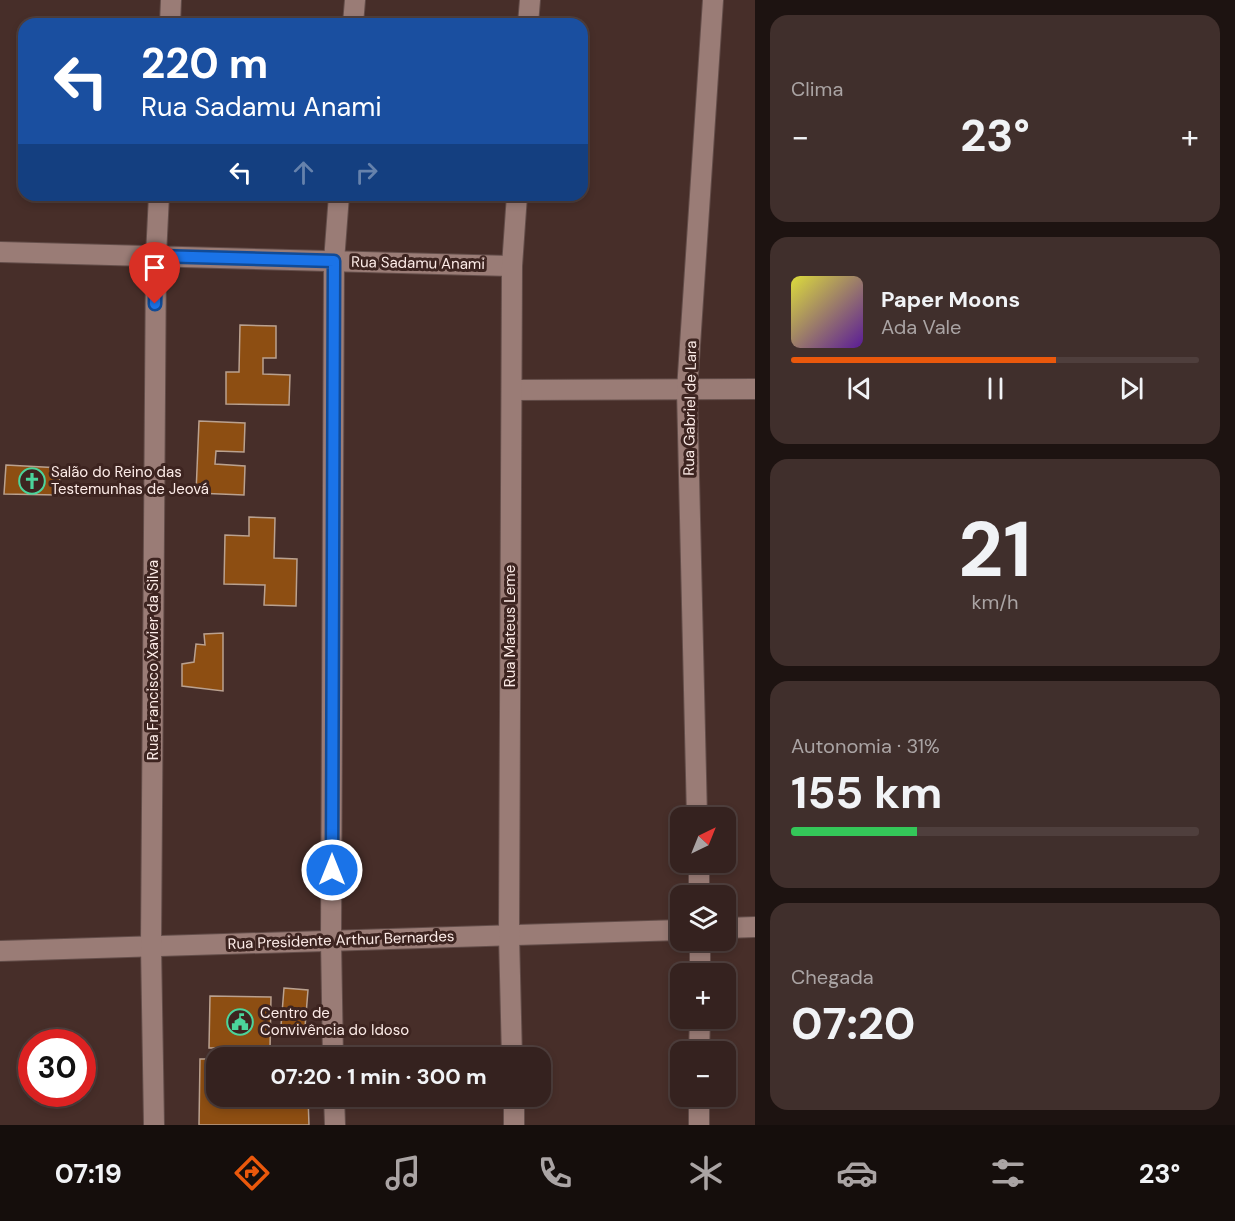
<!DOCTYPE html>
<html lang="pt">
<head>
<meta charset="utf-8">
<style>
	:root { --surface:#35221f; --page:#402f2c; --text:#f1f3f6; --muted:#aaa4a4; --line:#4f3f3d; --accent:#ea580c }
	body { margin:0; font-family:"DM Sans",sans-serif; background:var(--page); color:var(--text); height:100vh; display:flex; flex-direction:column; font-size:22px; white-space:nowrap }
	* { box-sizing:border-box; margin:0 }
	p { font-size:20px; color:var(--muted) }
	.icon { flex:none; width:33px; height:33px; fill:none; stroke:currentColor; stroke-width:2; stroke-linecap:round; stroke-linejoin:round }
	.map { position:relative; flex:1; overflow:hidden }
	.sheet { display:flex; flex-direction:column; gap:15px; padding:15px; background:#1d1311; width:480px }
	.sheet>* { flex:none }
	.top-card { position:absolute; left:18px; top:18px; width:570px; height:183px; border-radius:18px; box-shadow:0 3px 9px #0003,0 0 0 2px var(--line); background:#1a4fa0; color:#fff; overflow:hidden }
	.needle { width:39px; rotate:43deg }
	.tools { position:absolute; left:670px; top:807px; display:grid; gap:12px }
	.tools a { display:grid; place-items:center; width:66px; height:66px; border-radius:12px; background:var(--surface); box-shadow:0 3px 9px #0003,0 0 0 2px var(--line); font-size:30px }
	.speed { position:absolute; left:18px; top:1029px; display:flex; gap:12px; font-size:30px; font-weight:700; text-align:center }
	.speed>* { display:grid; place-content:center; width:78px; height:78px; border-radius:50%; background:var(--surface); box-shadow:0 3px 9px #0003,0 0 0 2px var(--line); line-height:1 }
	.speed .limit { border:9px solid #d22; background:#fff; color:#111 }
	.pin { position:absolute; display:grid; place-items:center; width:51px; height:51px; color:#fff; margin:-62px -26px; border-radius:50% 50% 50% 0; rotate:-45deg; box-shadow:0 0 6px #0007 }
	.pin .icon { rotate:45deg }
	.me { position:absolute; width:66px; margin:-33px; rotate:0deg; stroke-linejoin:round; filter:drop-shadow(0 0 4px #0008) }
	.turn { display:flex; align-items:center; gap:21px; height:126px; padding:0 24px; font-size:27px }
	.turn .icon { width:78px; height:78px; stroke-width:2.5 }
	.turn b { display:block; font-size:42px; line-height:51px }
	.lanes { display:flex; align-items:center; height:57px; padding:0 24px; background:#0003; justify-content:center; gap:30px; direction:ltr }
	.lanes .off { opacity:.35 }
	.big { font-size:45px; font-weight:700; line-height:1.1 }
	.sheet .tile { flex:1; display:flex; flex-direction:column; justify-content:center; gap:9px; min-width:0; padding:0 21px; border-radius:18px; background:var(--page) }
	.sheet .dial { align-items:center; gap:0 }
	.dial b { font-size:78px; line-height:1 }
	.song { display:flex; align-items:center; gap:18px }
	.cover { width:72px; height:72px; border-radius:9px; background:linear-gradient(135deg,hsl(60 70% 55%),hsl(270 70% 35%)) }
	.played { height:6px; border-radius:3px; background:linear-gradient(90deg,var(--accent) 65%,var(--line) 65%) }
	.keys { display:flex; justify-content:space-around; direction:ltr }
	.heat { display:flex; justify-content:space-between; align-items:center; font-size:33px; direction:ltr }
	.charge { height:9px; border-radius:4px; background:linear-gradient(90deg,#34c759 31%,var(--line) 0) }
	.trip { position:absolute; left:206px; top:1047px; width:345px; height:60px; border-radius:18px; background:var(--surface); box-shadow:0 3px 9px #0003,0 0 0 2px var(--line); font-weight:700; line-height:60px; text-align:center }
	.menu { display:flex; height:96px; justify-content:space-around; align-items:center; background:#150e0c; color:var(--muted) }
	.menu .icon { width:42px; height:42px }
	.menu .current { color:var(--accent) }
	.menu b { font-size:27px; color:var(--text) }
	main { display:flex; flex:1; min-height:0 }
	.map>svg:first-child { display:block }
	.building { fill:#8d4e12; stroke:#baa18f; stroke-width:1.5 }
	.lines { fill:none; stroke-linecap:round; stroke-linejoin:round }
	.minor-casing { stroke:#634d49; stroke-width:22 }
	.minor { stroke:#9a7c76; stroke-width:20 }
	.route-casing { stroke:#114b97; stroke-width:15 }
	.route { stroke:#1a73e8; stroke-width:10 }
	.labels { text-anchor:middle; stroke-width:6; stroke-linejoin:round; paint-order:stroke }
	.street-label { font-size:15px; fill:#fcebe7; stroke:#3d2420 }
	.poi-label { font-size:15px; fill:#fcebe7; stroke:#3d2420; text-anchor:start }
</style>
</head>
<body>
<main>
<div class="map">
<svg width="755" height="1125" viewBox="0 0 755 1125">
	<rect width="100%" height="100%" fill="#472e29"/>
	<g class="building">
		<polygon points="240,325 276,326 276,358 263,358 263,374 290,375 289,405 226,404 226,372 239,372"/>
		<polygon points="199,421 245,423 244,452 216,451 215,464 245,466 244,495 196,493"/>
		<polygon points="6,465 61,468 58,495 4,494"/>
		<polygon points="249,517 275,518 274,558 297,559 296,606 264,605 265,585 224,584 225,535 249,536"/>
		<polygon points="223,633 223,691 182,686 182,664 194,662 196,644 205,645 204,634"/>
		<polygon points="284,988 308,990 305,1027 281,1026"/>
		<polygon points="210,996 271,997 270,1048 209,1048"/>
		<polygon points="200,1059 216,1059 216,1096 308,1096 309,1125 199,1125"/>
	</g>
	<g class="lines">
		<g class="minor-casing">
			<g id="minor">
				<polyline points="170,24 171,0"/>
				<polyline points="353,24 355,0"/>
				<polyline points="528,24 530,0"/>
				<polyline points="0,252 512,266"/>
				<polyline points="512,390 755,389"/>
				<polyline points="697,818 687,390 713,0"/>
				<polyline points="699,862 699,896"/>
				<polyline points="726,928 755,927"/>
				<polyline points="0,951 681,930"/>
				<polyline points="700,974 700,940"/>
				<polyline points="699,1052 700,1018"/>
				<polyline points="333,1058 331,941 334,261 339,195"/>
				<polyline points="512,1058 509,935 512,266 517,195"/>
				<polyline points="334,1096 335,1125"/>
				<polyline points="514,1096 514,1125"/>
				<polyline points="154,1125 151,946 156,256 159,195"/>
				<polyline points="699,1125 699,1096"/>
			</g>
		</g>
		<use href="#minor" class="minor"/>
	</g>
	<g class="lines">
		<g class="route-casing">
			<polyline id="route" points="155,304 156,256 334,261 332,870"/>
		</g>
		<use href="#route" class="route"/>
	</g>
	<defs>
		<g id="church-ring" transform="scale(1.35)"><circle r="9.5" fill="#3d2420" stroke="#4bd49b" stroke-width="1.5"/><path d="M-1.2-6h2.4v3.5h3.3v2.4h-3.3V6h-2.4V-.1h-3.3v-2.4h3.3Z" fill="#4bd49b"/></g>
		<g id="civic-ring" transform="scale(1.35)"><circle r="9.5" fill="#3d2420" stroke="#4bd49b" stroke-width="1.5"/><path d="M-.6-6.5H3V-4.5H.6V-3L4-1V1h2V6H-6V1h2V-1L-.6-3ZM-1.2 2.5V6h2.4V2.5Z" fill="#4bd49b"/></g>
	</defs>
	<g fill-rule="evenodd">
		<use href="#church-ring" x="32" y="481"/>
		<use href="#civic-ring" x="240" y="1022"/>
	</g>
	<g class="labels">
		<g class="street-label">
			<text transform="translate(418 263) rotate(1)" y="5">Rua Sadamu Anami</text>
			<text transform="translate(690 408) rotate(-89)" y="5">Rua Gabriel de Lara</text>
			<text transform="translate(510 626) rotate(-90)" y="5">Rua Mateus Leme</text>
			<text transform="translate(153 660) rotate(-90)" y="5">Rua Francisco Xavier da Silva</text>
			<text transform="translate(341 940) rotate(-2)" y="5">Rua Presidente Arthur Bernardes</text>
		</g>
		<g class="poi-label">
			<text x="51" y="477">Salão do Reino das<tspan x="51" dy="17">Testemunhas de Jeová</tspan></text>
			<text x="260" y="1018">Centro de<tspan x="260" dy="17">Convivência do Idoso</tspan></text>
		</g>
	</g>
</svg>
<div class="tools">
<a><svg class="needle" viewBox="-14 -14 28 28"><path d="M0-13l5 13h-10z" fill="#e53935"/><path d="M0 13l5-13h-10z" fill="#aaa4a4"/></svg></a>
<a><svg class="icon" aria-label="layers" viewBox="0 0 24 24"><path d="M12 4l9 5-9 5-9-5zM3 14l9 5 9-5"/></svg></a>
<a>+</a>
<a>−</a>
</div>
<div class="speed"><div class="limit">30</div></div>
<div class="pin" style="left:155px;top:304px;background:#d93025"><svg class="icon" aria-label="arrive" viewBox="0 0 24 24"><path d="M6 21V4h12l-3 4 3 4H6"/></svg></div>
<svg class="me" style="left:332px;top:870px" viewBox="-20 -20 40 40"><circle r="17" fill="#1a73e8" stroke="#fff" stroke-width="3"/><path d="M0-11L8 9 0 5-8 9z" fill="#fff"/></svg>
<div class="trip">07:20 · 1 min · 300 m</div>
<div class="top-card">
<div class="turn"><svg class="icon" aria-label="left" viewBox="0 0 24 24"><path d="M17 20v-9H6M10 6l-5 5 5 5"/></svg><div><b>220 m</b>Rua Sadamu Anami</div></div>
<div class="lanes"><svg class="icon" aria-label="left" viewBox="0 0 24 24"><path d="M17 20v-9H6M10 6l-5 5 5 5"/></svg><svg class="icon off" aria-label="ahead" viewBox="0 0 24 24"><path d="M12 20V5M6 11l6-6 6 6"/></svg><svg class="icon off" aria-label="right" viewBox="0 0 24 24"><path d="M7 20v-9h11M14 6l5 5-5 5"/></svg></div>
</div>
</div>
<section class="sheet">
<div class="tile"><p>Clima</p>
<div class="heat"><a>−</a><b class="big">23°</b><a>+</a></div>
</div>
<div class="tile">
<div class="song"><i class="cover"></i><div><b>Paper Moons</b><p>Ada Vale</p></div></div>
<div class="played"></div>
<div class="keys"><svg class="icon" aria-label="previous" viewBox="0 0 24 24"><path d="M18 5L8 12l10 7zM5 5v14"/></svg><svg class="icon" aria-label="pause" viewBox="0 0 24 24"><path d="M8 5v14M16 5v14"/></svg><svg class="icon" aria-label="next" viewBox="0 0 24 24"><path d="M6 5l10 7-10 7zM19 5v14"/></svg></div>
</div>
<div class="tile dial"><b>21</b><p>km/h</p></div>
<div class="tile"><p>Autonomia · 31%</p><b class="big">155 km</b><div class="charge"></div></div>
<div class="tile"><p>Chegada</p><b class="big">07:20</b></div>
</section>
</main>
<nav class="menu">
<b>07:19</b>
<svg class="icon current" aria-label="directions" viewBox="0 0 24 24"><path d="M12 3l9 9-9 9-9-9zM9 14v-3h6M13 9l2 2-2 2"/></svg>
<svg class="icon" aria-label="music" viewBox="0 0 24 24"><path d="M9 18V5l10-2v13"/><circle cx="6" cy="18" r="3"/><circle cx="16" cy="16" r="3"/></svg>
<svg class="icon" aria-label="phone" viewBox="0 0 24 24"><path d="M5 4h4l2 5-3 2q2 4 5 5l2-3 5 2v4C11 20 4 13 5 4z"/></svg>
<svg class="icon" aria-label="climate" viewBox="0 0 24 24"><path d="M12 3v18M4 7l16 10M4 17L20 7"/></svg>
<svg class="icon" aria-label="car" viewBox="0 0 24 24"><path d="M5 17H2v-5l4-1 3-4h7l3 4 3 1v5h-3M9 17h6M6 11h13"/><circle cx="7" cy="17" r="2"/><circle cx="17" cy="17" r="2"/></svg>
<svg class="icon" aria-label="filters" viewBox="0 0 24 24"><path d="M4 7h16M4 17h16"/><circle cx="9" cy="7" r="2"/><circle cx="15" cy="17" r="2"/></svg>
<b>23°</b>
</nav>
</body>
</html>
